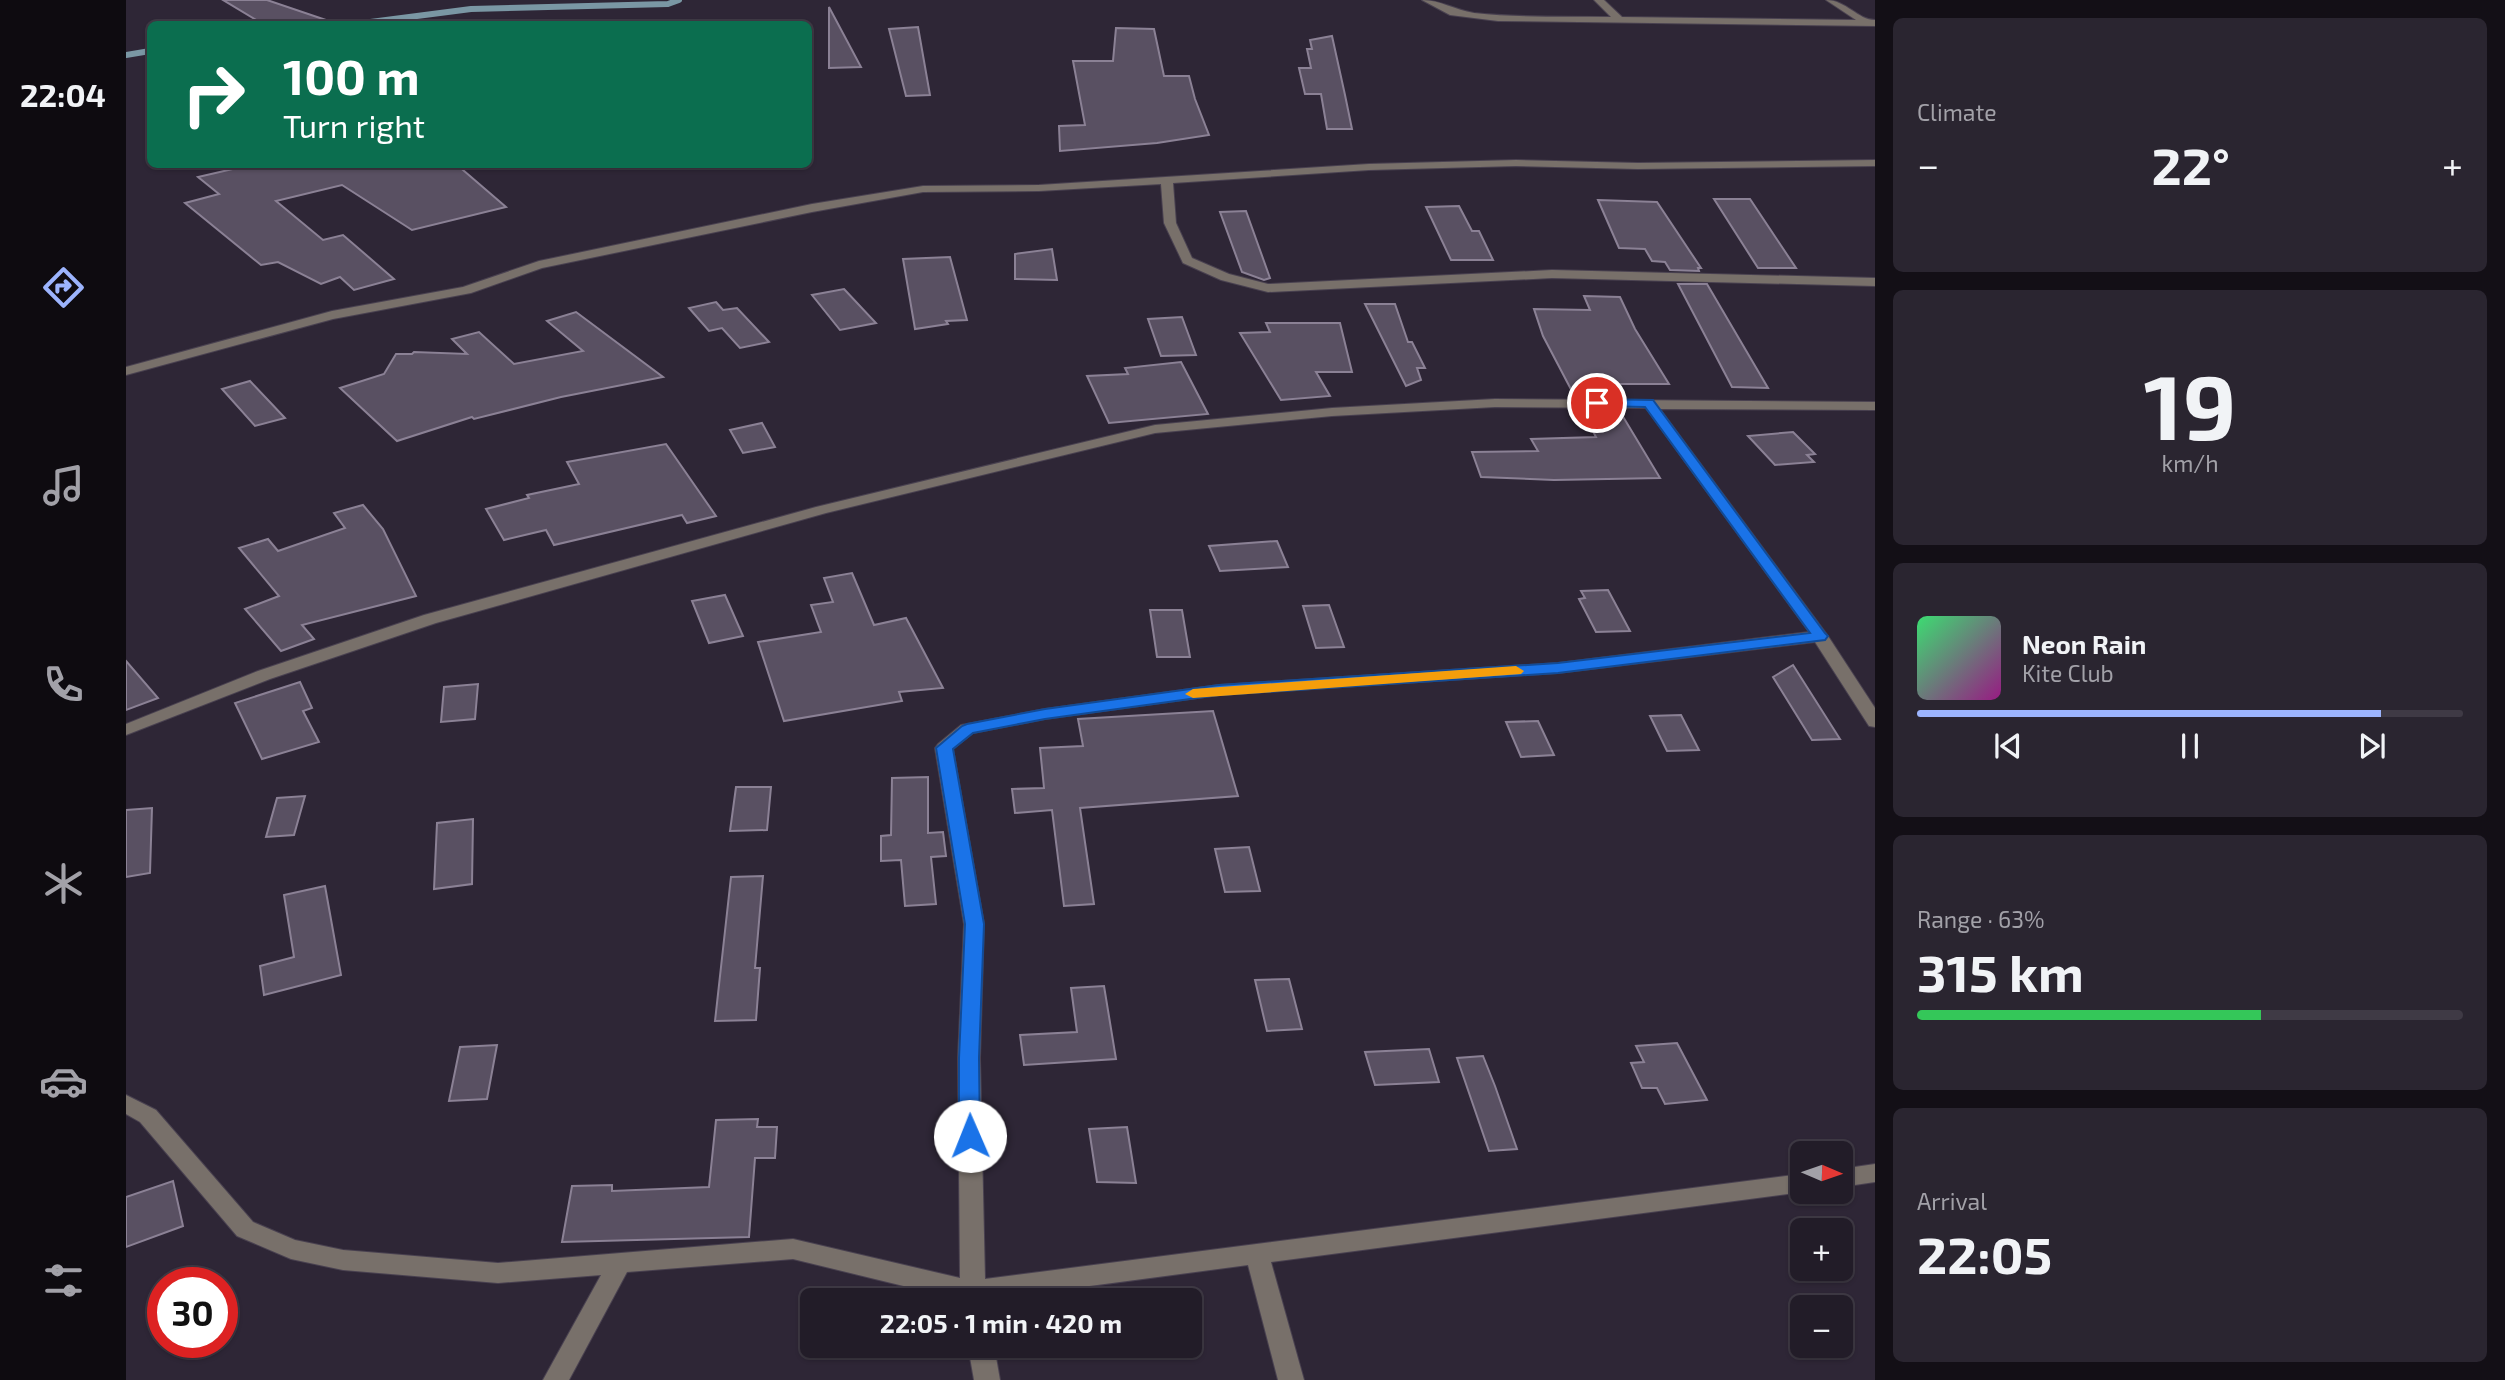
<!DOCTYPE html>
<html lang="en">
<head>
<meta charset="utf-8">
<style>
	:root { --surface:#221c28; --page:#2a2530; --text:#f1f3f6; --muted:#a2a1a8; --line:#3f3a45; --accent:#9cb4fd }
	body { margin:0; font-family:"Exo 2",sans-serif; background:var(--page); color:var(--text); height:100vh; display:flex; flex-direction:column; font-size:26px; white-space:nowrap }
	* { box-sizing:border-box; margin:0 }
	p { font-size:23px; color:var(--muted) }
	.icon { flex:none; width:38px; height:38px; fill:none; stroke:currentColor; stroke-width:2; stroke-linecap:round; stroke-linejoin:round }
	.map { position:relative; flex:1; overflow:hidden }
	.panel { display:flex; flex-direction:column; gap:18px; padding:18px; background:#130f16; width:630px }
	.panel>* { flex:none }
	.banner { position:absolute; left:21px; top:21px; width:665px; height:147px; border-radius:10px; box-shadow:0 2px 5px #0004,0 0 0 2px var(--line); background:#0b6e4f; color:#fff; overflow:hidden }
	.needle { width:46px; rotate:92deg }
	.tools { position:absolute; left:1664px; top:1141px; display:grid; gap:14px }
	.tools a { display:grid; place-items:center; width:63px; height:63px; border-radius:10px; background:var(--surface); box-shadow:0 2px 5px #0004,0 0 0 2px var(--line); font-size:35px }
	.speed { position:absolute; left:21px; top:1267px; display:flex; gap:14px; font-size:35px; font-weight:700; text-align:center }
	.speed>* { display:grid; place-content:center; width:91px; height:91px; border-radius:50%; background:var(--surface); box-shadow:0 2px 5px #0004,0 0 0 2px var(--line); line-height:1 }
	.speed .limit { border:10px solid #d22; background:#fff; color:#111 }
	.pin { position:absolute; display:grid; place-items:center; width:60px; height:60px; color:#fff; margin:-30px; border:4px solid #fff; border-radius:50%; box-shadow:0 2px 7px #0007 }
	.me { position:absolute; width:77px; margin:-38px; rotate:359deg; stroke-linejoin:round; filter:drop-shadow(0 0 5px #0008) }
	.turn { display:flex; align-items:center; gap:24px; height:147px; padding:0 21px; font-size:32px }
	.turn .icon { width:91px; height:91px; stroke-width:2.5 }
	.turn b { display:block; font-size:49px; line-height:60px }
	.big { font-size:52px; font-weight:700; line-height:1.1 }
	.panel .card { flex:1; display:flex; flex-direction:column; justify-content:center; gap:10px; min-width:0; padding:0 24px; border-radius:10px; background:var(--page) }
	.panel .dial { align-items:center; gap:0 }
	.dial b { font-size:91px; line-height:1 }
	.song { display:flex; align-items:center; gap:21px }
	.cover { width:84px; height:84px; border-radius:10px; background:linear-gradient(135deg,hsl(140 70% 55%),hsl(310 70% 35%)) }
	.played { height:7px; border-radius:4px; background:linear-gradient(90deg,var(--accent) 85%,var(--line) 85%) }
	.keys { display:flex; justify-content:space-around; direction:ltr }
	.heat { display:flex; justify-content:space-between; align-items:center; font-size:38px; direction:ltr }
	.charge { height:10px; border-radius:5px; background:linear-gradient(90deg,#34c759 63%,var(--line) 0) }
	.trip { position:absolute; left:674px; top:1288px; width:402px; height:70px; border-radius:10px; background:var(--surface); box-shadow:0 2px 5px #0004,0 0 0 2px var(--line); font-weight:700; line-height:70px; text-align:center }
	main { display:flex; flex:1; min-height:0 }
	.tab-bar { display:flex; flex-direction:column; width:126px; justify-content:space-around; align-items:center; background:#0e0b10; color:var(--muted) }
	.tab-bar .icon { width:49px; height:49px }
	.tab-bar .active { color:var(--accent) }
	.tab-bar b { font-size:32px; color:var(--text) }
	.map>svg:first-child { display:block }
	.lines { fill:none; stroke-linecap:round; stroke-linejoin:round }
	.stream { stroke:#7a97a4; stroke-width:6 }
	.building { fill:#595062; stroke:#8b8195; stroke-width:2 }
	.minor-casing { stroke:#494150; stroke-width:2 }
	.minor { fill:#78706a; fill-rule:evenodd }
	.route { fill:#1a73e8; stroke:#114b97; stroke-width:2 }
	.slow { fill:#f59e0b }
</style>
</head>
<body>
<main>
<nav class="tab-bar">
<b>22:04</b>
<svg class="icon active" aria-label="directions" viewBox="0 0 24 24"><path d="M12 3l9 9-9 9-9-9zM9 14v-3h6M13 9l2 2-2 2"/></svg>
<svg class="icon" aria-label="music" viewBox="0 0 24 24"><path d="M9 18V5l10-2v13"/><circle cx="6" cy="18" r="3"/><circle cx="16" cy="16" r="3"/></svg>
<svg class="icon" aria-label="phone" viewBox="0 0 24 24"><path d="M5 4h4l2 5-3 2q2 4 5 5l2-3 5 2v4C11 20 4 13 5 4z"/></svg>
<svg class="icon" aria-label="climate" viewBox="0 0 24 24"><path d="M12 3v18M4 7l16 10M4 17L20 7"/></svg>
<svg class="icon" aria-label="car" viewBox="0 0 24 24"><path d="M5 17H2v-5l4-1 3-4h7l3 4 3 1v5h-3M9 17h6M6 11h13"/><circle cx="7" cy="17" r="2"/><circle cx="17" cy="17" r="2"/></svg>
<svg class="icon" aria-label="filters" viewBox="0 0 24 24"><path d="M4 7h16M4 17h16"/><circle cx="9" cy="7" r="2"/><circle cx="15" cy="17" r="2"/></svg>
</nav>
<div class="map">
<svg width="1749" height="1380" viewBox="0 0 1749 1380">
	<rect width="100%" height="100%" fill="#2e2636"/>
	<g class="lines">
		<g class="stream">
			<polyline points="229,24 345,9 542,4 553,0"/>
			<polyline points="0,55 24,51"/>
		</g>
	</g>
	<g class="building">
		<polygon points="97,0 141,0 200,20 200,24 137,24"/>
		<polygon points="703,7 735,67 703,68"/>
		<polygon points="792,27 804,95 780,96 763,29"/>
		<polygon points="990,28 1028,29 1038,76 1063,76 1069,99 1083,135 1031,143 934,151 933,126 959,125 947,61 987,61"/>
		<polygon points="1206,36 1219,95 1226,129 1201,129 1195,94 1179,94 1173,68 1185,68 1181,49 1186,49 1184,40"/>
		<polygon points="330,164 380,207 286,230 216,185 150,201 197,240 217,235 268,279 228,290 214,277 195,284 152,262 135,265 59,203 93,194 72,177 124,165"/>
		<polygon points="1588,199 1624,199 1670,268 1632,268"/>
		<polygon points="1472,200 1531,202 1575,268 1572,268 1573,271 1544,270 1539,262 1526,261 1519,249 1493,248"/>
		<polygon points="1333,206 1346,231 1353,231 1367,260 1325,260 1300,207"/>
		<polygon points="1120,211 1144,278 1138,280 1116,272 1094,212"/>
		<polygon points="926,249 931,280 889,279 889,254"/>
		<polygon points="824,257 841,320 820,321 822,324 789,329 777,259"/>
		<polygon points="1552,284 1581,284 1642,388 1606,387"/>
		<polygon points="718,289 750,323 714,330 686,295"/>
		<polygon points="1458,296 1494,297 1509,329 1543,384 1477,384 1485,397 1449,397 1417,336 1408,309 1464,310"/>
		<polygon points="590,302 597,310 611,308 643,342 614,348 596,328 583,331 563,308"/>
		<polygon points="1239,304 1269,304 1282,342 1286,342 1299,368 1291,368 1295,380 1280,386"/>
		<polygon points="450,312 537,377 435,397 348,419 346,417 271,441 214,388 258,374 270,354 286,354 288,352 341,354 326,339 353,332 388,364 457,351 421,321"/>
		<polygon points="1056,317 1070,355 1035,356 1022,319"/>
		<polygon points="1140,323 1214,323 1226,372 1190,372 1204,396 1155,400 1114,333 1144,332"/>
		<polygon points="1055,362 1082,414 983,423 961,376 1002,374 999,368"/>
		<polygon points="124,381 159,418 129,426 96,389"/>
		<polygon points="1456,410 1493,410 1534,478 1428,480 1355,477 1346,452 1412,451 1405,439 1470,437"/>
		<polygon points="636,423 649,447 617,453 604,430"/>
		<polygon points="1667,432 1689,454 1681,455 1688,462 1649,465 1622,436"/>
		<polygon points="540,444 590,516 561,523 556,515 428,545 420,530 378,540 360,509 403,498 401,495 453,484 441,462"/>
		<polygon points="237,505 257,529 290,596 176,625 188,639 155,651 119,609 153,596 113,548 142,539 152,551 219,528 208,513"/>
		<polygon points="1151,541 1162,567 1094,571 1083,546"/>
		<polygon points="726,573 748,625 780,618 817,688 773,692 776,701 658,721 632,642 695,632 685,605 707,602 698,578"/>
		<polygon points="1482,590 1504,631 1470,632 1453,599 1459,598 1455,591"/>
		<polygon points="599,595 617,636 583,643 566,601"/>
		<polygon points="1203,605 1218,647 1190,648 1177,606"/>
		<polygon points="1024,610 1056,610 1064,657 1031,657"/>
		<polygon points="0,661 32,698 0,710"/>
		<polygon points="1667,665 1714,739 1686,740 1647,677"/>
		<polygon points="174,682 186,708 177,711 193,742 136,759 109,703"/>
		<polygon points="352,684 349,719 315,722 318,687"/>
		<polygon points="1087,711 1112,796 954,808 968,904 938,906 926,810 889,813 886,789 918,788 914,748 957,746 952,719"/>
		<polygon points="1555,715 1573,750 1541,751 1524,716"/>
		<polygon points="1412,721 1428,755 1395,757 1380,722"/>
		<polygon points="802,777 802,833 817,832 820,856 805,857 810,904 779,906 775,860 755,861 755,836 765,835 766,778"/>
		<polygon points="610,787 645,787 641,830 604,831"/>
		<polygon points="179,796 168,835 140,837 151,798"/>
		<polygon points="26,808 24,873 0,877 0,810"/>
		<polygon points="347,819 346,884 308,889 311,823"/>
		<polygon points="1123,847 1134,891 1099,892 1089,849"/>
		<polygon points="637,876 629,968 634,968 630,1020 589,1021 605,877"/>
		<polygon points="199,886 215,975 138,995 134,966 168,957 158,895"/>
		<polygon points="1163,979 1176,1029 1141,1031 1129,980"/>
		<polygon points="978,986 990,1059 898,1065 894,1035 951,1032 945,988"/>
		<polygon points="1551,1043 1581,1100 1539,1104 1531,1088 1516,1088 1505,1063 1518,1062 1510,1046"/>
		<polygon points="371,1045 361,1099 323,1101 334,1047"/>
		<polygon points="1303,1049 1313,1082 1249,1085 1239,1052"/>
		<polygon points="1357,1056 1369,1086 1391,1149 1363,1151 1331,1058"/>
		<polygon points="632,1119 631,1127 651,1127 649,1158 629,1158 623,1237 436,1242 446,1186 486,1185 486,1191 583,1187 590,1120"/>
		<polygon points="1001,1127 1010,1183 971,1182 963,1129"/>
		<polygon points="47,1181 57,1226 0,1247 0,1197"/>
	</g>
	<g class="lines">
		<g class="minor-casing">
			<g id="minor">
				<path d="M1296 0C1314 0 1329 10 1348 13 1394 18 1440 16 1485 17L1468 0H1478L1496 17 1730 20 1700 0C1720 0 1732 20 1749 20V26L1372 21 1324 15Z"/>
				<polygon points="1390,160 1512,163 1749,160 1749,166 1512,169 1390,166 1243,170 1047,183 1050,223 1066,258 1103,274 1142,284 1426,270 1749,278 1749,286 1426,278 1142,292 1095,280 1057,263 1038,223 1035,184 913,191 797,192 686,212 416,268 345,293 207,319 0,375 0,367 206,311 337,287 413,261 686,204 797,186 913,185 1243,164"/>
				<polygon points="1369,399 1749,402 1749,410 1534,409 1702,636 1749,708 1749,727 1743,726 1689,642 1432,673 1093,695 919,719 847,733 827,749 858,924 854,1058 859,1279 1676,1174 1677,1192 1145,1262 1178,1380 1152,1380 1122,1265 859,1300 835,1300 667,1259 501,1272 443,1380 417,1380 475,1275 372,1283 217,1270 165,1259 111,1236 14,1122 0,1114 0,1095 30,1110 127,1222 169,1240 217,1250 372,1263 667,1239 834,1278 832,1058 838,924 809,748 812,744 835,725 841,724 919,709 1093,685 1432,663 1683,632 1520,408 1369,407 1206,416 1029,433 700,513 310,623 144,679 0,735 0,724 132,671 298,615 690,507 1029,425 1206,408"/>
				<polygon points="1749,1164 1749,1182 1715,1187 1715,1169"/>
				<polygon points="842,1346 868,1346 874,1380 848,1380"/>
			</g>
		</g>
		<use href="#minor" class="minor"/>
	</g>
	<polygon class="route" points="1471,399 1527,400 1699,633 1702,636 1699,640 1432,673 1093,695 919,719 847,733 827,749 858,924 853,1058 854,1136 851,1141 844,1144 837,1141 833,1136 833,1058 839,924 810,748 836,726 841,724 919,709 1093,685 1432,663 1684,633 1519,407 1467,406 1467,400"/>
	<polygon class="slow" points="1390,666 1398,671 1395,674 1067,698 1059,694 1067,689"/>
</svg>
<div class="tools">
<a><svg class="needle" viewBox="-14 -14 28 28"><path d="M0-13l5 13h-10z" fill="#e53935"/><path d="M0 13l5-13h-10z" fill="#a2a1a8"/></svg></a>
<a>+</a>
<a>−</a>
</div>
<div class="speed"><div class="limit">30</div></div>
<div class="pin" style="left:1471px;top:403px;background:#d93025"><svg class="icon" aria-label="arrive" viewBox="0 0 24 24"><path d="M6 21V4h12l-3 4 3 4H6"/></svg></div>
<svg class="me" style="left:844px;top:1136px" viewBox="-20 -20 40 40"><circle r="19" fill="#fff"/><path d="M0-13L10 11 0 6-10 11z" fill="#1a73e8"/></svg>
<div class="trip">22:05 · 1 min · 420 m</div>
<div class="banner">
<div class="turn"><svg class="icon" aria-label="right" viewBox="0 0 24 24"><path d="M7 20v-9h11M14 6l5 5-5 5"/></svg><div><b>100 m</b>Turn right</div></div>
</div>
</div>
<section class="panel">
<div class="card"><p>Climate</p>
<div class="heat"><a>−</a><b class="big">22°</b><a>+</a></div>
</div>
<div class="card dial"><b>19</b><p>km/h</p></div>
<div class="card">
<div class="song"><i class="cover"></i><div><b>Neon Rain</b><p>Kite Club</p></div></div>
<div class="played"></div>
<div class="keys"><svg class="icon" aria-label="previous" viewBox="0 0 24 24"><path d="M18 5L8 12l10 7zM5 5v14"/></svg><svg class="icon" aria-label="pause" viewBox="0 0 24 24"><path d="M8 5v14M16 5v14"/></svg><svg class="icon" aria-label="next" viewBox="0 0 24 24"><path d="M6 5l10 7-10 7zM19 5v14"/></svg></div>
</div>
<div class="card"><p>Range · 63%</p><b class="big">315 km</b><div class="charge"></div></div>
<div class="card"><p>Arrival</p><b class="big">22:05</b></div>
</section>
</main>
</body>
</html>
